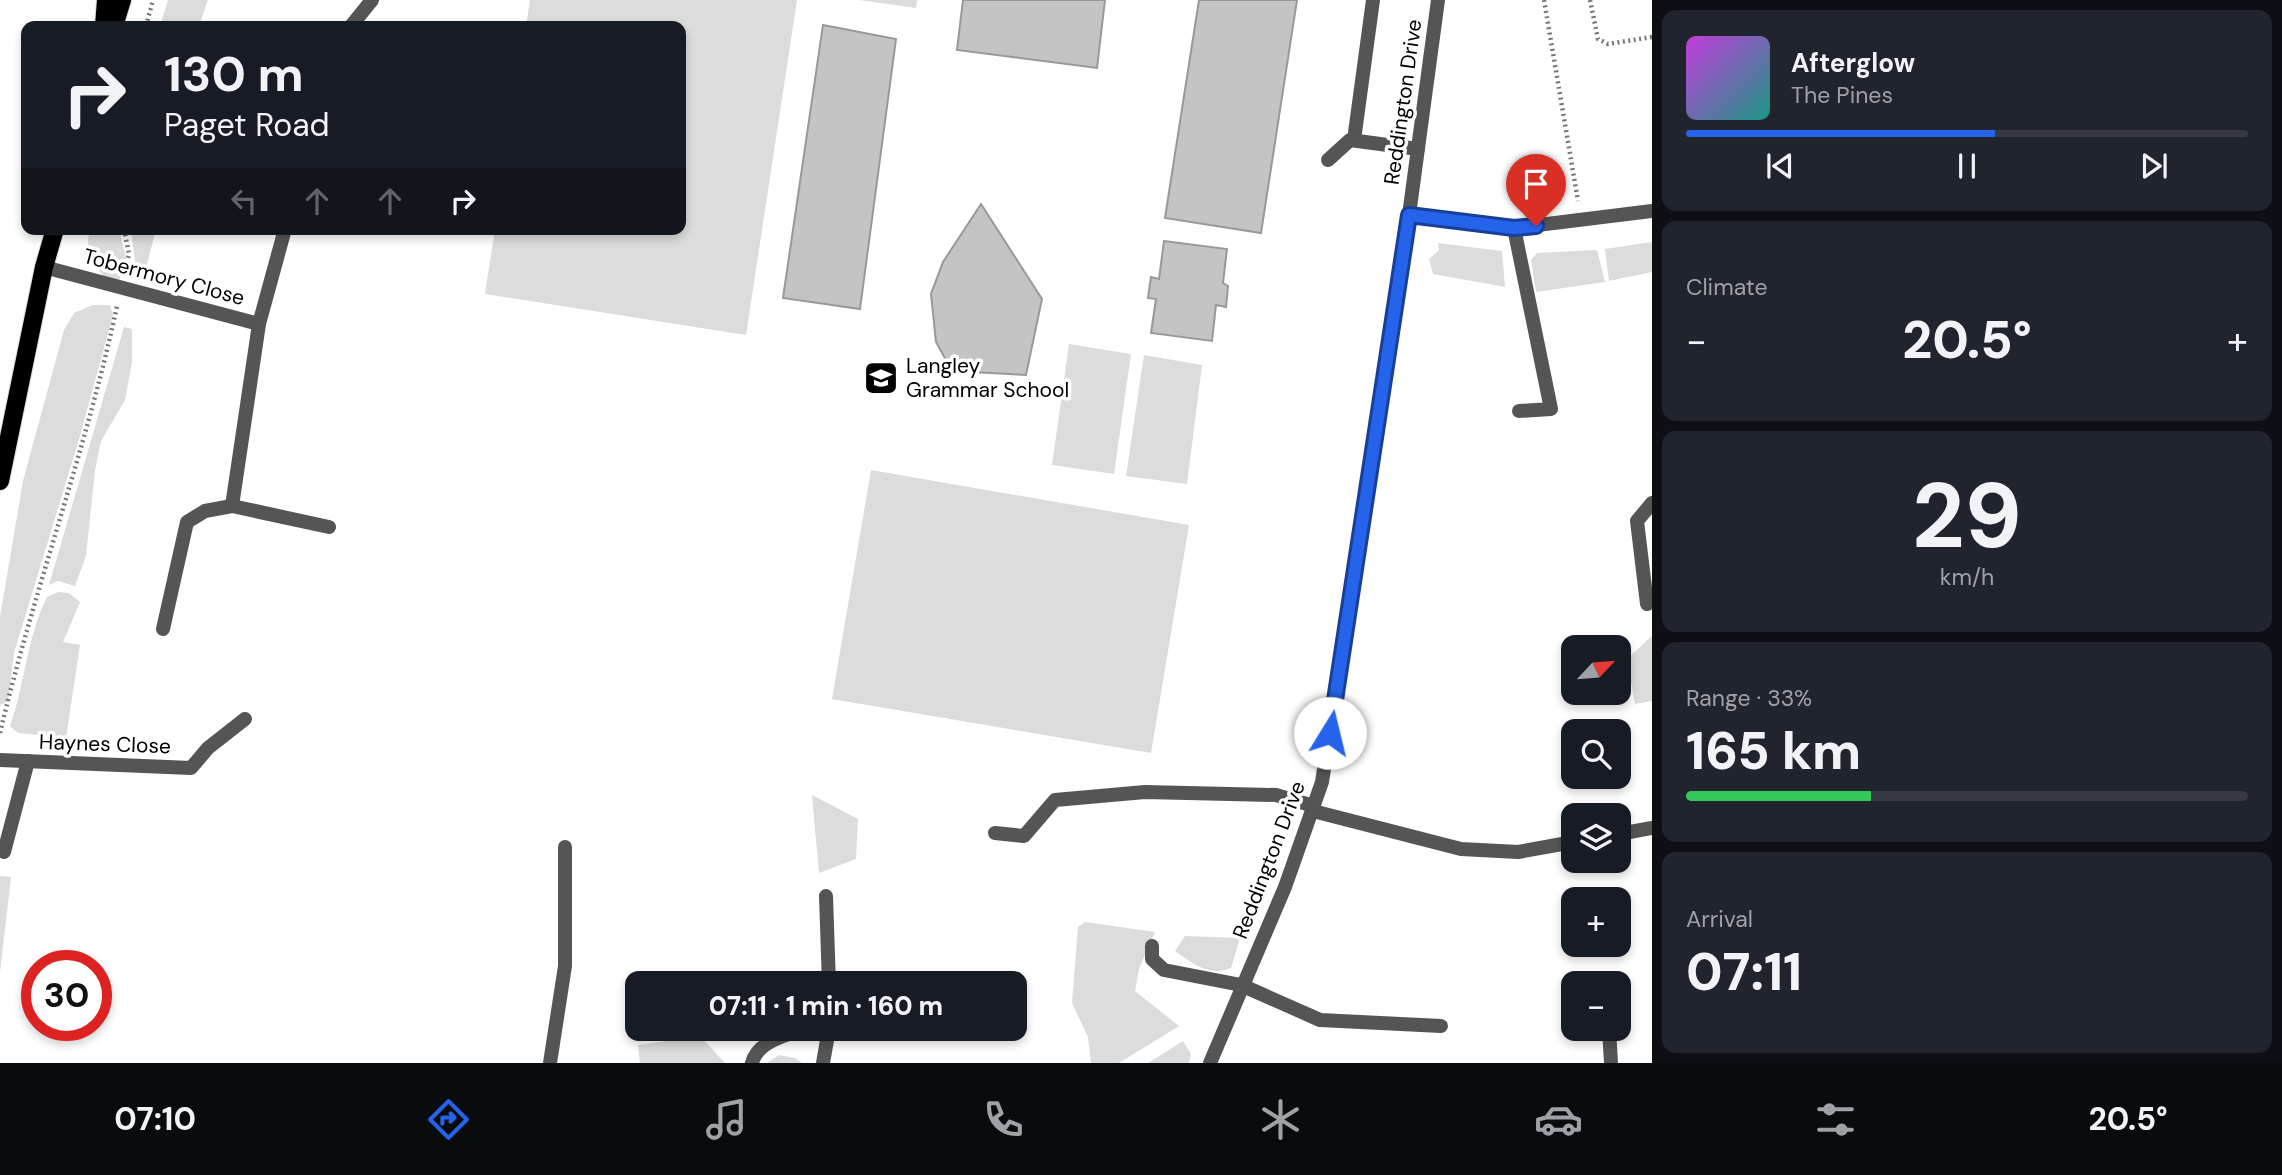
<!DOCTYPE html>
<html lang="en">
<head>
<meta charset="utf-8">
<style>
	:root { --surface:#171b24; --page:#20242c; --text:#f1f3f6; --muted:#9ea1a6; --line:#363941; --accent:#2563eb }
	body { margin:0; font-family:"DM Sans",sans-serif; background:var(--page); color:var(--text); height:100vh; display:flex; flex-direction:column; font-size:26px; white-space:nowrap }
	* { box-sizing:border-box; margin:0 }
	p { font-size:23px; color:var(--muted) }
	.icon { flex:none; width:38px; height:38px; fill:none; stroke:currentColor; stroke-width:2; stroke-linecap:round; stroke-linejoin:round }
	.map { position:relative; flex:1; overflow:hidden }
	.sheet { display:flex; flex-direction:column; gap:10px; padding:10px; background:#0d0f14; width:630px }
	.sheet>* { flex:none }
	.top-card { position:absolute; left:21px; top:21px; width:665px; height:214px; border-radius:14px; box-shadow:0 4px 10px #0003; background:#171b24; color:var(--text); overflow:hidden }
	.needle { width:46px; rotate:64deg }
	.buttons { position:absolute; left:1561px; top:635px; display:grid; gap:14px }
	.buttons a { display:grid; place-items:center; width:70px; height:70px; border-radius:14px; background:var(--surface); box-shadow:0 4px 10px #0003; font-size:35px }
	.speed { position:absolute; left:21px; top:950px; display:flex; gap:14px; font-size:35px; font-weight:700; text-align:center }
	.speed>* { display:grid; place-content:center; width:91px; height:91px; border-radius:50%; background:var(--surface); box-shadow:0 4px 10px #0003; line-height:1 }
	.speed .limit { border:10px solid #d22; background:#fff; color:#111 }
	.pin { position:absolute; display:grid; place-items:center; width:60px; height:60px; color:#fff; margin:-72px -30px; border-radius:50% 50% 50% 0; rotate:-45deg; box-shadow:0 0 7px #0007 }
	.pin .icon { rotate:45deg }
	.me { position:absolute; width:77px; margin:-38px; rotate:9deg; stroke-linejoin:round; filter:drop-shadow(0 0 5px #0008) }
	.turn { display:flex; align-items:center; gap:24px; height:147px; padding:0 28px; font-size:32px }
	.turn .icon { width:91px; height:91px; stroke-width:2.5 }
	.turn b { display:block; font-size:49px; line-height:60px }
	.lanes { display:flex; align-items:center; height:66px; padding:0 28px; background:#0003; justify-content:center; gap:35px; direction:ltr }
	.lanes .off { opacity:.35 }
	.big { font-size:52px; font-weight:800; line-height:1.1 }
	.sheet .card { flex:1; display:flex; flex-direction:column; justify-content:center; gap:10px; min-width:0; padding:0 24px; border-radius:14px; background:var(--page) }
	.sheet .dial { align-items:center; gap:0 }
	.dial b { font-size:91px; line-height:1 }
	.song { display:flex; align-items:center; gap:21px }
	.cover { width:84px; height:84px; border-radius:10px; background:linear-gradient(135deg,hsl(290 70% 55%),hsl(170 70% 35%)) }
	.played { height:7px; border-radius:4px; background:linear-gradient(90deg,var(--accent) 55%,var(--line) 55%) }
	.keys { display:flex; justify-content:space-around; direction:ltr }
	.heat { display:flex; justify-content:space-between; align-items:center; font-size:38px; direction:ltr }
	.charge { height:10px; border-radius:5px; background:linear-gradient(90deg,#34c759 33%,var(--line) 0) }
	.trip { position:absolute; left:625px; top:971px; width:402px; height:70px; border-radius:14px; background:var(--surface); box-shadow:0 4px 10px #0003; font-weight:800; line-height:70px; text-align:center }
	.menu { display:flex; height:112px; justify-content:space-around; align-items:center; background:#090b0e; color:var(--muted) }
	.menu .icon { width:49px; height:49px }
	.menu .selected { color:var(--accent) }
	.menu b { font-size:32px; color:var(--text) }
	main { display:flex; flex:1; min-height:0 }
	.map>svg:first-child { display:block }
	.green { fill:#dcdcdc }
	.building { fill:#c4c4c4; stroke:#999; stroke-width:2 }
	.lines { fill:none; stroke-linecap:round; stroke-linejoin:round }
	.primary-casing { stroke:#dbdbdb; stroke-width:20 }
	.path { stroke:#777; stroke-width:4.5; stroke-dasharray:2 3.5; stroke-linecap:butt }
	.service { stroke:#555; stroke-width:14 }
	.minor { stroke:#555; stroke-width:14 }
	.primary { stroke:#000; stroke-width:18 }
	.route-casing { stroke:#184099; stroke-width:18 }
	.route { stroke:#2563eb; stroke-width:12 }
	.labels { text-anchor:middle; stroke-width:7; stroke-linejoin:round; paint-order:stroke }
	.street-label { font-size:21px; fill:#000; stroke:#fff }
	.poi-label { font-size:21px; fill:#000; stroke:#fff; text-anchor:start }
</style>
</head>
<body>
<main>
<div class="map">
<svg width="1652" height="1063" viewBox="0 0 1652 1063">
	<rect width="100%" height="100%" fill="#fff"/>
	<g class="green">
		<polygon points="168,0 208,0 199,26 160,26"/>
		<polygon points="530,0 797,0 746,335 485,294 495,229 681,229 681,26 526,26"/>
		<polygon points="859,0 917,0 916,8"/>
		<path d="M90 229H119L126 258 118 285C96 274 83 255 90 229Z"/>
		<polygon points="131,229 156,229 145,273 136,270"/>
		<polygon points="1652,242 1652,272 1609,281 1605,249"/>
		<polygon points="1438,243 1502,251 1505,287 1433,274 1429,259 1439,250"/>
		<polygon points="1597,250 1605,282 1536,292 1531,260 1537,253"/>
		<polygon points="93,305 110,305 113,315 80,436 14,653 8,702 0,705 0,617 23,481 64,330 74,313"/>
		<polygon points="124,327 132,329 132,362 125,400 101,441 95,470 86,556 75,586 58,581 49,585"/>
		<polygon points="1069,344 1131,354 1114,474 1052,465"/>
		<polygon points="1144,355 1202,365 1187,484 1126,476"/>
		<polygon points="871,470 1189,525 1151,753 832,699"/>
		<path d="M58 592 69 593 80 602 63 642 80 645 66 738 18 733 10 726C25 684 27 637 47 597Z"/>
		<polygon points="1652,636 1652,701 1635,704 1627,659"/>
		<polygon points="812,795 858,819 856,859 819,873"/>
		<polygon points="0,876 11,877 0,972"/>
		<polygon points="1085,922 1155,932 1139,969 1135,991 1179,1026 1119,1063 1091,1063 1088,1037 1072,1003 1078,927"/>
		<path d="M1185 936 1240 938 1231 968C1209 977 1193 964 1175 951Z"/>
		<polygon points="700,1036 725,1063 640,1063 638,1045"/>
		<polygon points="1183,1041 1191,1054 1189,1063 1148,1063"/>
		<polygon points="779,1055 795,1058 802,1063 767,1063"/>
	</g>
	<g class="building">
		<polygon points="963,0 1105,0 1097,68 957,50"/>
		<polygon points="1199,0 1297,0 1261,233 1165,218"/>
		<polygon points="823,25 896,39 860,309 783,298"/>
		<polygon points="981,204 1042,299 1026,375 952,371 936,342 931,294 943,262"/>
		<polygon points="1164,241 1227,249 1223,283 1228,286 1226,307 1216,305 1212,341 1151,333 1156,299 1148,298 1151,277 1159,279"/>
	</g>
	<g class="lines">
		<g class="primary-casing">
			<g id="primary">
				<polyline points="104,26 106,0"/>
				<polyline points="114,26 122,0"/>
				<polyline points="0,481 44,267 55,229"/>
			</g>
		</g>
		<g class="path">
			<polyline points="1544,0 1578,201"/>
			<polyline points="1590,0 1598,39 1608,44 1652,37"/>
			<polyline points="146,26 153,0"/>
			<polyline points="124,229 129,254 125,270"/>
			<path d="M0 733C34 589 86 451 117 306"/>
		</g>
		<g class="service">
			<polyline points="1354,140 1373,0"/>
			<polyline points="1328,160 1350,140 1418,149"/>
			<polyline points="1514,228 1551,409 1519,411"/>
			<polyline points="163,629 187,522 205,511 232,506"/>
			<polyline points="995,833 1024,836 1055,800 1145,792 1276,795 1314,806"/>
			<polyline points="1152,946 1152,959 1164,970 1241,985 1320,1020 1441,1026"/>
			<polyline points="1609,1029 1611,1063"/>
		</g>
		<g class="minor">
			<polyline points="351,26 372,0"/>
			<polyline points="1409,215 1514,228 1652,211"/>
			<polyline points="44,267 259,324 285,229"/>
			<polyline points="259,324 232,506 329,527"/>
			<polyline points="1647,604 1637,521 1652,503"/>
			<polyline points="0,760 191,768 208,748 245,719"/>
			<polyline points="1313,811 1461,849 1518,852 1573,842"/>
			<polyline points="1619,834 1652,828"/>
			<polyline points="4,852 28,761"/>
			<polyline points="826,896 829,984"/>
			<polyline points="550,1063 565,966 565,847"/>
			<path d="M752 1063C757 1042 786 1035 804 1029"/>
			<polyline points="823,1063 829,1029"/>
			<polyline points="1210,1063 1285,887 1322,782 1409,215 1438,0"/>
		</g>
		<use href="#primary" class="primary"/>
	</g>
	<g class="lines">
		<g class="route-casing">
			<polyline id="route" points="1330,733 1409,215 1514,228 1536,226"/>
		</g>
		<use href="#route" class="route"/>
	</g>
	<defs>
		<g id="school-square" transform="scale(1.75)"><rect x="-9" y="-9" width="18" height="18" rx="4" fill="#000" stroke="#fff"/><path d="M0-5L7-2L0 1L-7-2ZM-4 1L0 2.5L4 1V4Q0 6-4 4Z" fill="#fff"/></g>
	</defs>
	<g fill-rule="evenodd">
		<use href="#school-square" x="881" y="378"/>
	</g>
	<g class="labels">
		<g class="street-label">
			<text transform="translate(1403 102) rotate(-82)" y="7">Reddington Drive</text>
			<text transform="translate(164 277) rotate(15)" y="7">Tobermory Close</text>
			<text transform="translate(105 744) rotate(2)" y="7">Haynes Close</text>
			<text transform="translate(1269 860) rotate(-69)" y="7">Reddington Drive</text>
		</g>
		<g class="poi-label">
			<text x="906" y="373">Langley<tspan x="906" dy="24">Grammar School</tspan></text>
		</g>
	</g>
</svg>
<div class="buttons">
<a><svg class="needle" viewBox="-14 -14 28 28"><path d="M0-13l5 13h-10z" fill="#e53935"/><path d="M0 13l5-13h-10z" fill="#9ea1a6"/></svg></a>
<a><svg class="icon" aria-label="search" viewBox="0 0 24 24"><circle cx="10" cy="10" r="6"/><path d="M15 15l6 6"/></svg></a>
<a><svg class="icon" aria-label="layers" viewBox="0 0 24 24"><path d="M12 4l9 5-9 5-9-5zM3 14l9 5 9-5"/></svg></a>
<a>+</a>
<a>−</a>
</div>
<div class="speed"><div class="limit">30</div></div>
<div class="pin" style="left:1536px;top:226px;background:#d93025"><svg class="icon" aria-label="arrive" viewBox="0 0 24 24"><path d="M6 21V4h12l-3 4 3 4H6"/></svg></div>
<svg class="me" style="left:1330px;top:733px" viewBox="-20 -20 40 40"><circle r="19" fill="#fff"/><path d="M0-13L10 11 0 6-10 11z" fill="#2563eb"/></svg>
<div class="trip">07:11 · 1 min · 160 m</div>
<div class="top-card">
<div class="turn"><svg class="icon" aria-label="right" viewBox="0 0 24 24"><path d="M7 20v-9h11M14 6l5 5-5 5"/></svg><div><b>130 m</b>Paget Road</div></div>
<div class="lanes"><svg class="icon off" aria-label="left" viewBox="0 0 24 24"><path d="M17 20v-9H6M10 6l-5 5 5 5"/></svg><svg class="icon off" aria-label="ahead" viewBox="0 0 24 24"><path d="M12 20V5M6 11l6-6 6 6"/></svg><svg class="icon off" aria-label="ahead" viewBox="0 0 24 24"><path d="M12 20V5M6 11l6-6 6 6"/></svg><svg class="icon" aria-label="right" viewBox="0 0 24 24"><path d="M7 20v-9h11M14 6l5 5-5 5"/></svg></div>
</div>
</div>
<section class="sheet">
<div class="card">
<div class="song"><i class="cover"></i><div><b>Afterglow</b><p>The Pines</p></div></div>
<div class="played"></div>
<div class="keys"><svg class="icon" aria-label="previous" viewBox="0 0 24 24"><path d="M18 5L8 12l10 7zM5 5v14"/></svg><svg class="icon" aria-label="pause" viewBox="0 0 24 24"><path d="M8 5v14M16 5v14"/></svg><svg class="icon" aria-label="next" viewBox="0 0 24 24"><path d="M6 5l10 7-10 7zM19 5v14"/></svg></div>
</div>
<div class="card"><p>Climate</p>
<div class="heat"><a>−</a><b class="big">20.5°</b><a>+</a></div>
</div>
<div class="card dial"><b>29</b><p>km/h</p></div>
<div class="card"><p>Range · 33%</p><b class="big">165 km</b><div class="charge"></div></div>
<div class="card"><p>Arrival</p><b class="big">07:11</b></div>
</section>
</main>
<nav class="menu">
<b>07:10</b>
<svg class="icon selected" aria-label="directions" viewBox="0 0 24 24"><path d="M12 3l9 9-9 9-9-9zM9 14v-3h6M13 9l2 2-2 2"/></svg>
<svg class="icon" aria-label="music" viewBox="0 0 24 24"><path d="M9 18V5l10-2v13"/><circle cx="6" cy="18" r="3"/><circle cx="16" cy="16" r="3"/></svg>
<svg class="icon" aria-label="phone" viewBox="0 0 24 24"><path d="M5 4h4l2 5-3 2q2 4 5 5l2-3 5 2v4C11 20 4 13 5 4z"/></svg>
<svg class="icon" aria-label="climate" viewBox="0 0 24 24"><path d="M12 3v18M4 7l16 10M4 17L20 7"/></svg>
<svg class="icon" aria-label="car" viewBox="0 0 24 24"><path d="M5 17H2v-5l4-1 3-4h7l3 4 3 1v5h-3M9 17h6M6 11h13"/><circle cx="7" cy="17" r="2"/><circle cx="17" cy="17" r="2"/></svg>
<svg class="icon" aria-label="filters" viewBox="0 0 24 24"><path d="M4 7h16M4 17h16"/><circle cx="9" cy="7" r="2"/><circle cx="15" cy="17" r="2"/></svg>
<b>20.5°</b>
</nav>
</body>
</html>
